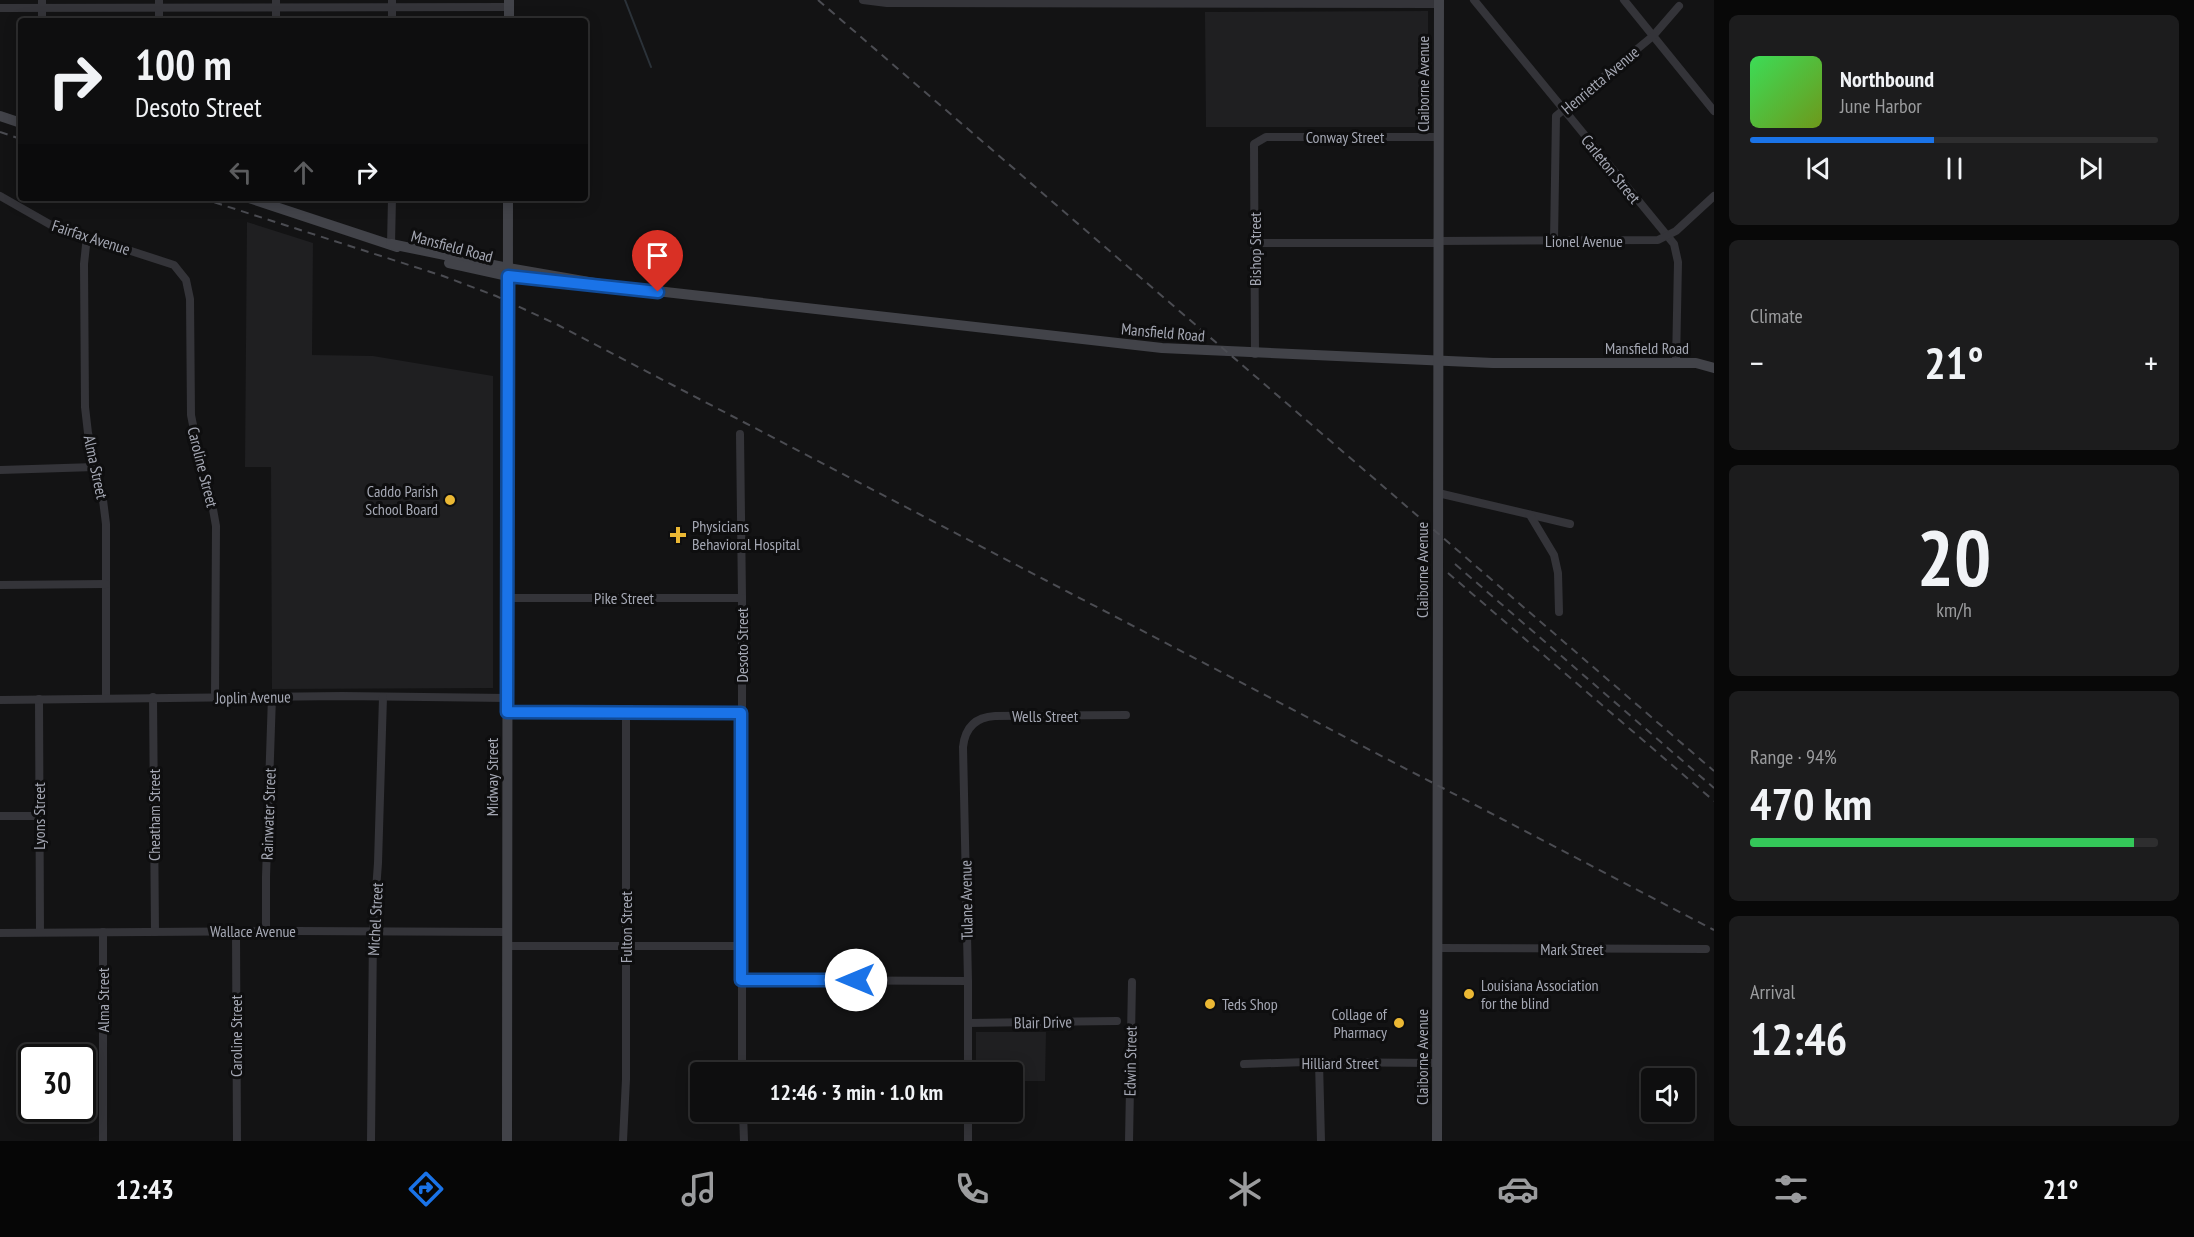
<!DOCTYPE html>
<html lang="en">
<head>
<meta charset="utf-8">
<style>
	:root { --surface:#0e0e0f; --page:#1c1c1d; --text:#f1f3f6; --muted:#9b9c9e; --line:#2e2e2f; --accent:#1a73e8 }
	body { margin:0; font-family:"PT Sans Narrow",sans-serif; background:var(--page); color:var(--text); height:100vh; display:flex; flex-direction:column; font-size:22px; white-space:nowrap }
	* { box-sizing:border-box; margin:0 }
	p { font-size:20px; color:var(--muted) }
	.icon { flex:none; width:33px; height:33px; fill:none; stroke:currentColor; stroke-width:2; stroke-linecap:round; stroke-linejoin:round }
	.map { position:relative; flex:1; overflow:hidden }
	.drawer { display:flex; flex-direction:column; gap:15px; padding:15px; background:#080808; width:480px }
	.drawer>* { flex:none }
	.banner { position:absolute; left:18px; top:18px; width:570px; height:183px; border-radius:6px; box-shadow:0 3px 15px #0003,0 0 0 2px var(--line); background:#0e0e0f; color:var(--text); overflow:hidden }
	.controls { position:absolute; left:1641px; top:1068px; display:grid; gap:12px }
	.controls a { display:grid; place-items:center; width:54px; height:54px; border-radius:6px; background:var(--surface); box-shadow:0 3px 15px #0003,0 0 0 2px var(--line); font-size:30px }
	.speed { position:absolute; left:18px; top:1044px; display:flex; gap:12px; font-size:30px; font-weight:700; text-align:center }
	.speed>* { display:grid; place-content:center; width:78px; height:78px; border-radius:50%; background:var(--surface); box-shadow:0 3px 15px #0003,0 0 0 2px var(--line); line-height:1 }
	.speed .limit { border:3px solid #111; border-radius:9px; background:#fff; color:#111 }
	.pin { position:absolute; display:grid; place-items:center; width:51px; height:51px; color:#fff; margin:-62px -26px; border-radius:50% 50% 50% 0; rotate:-45deg; box-shadow:0 0 6px #0007 }
	.pin .icon { rotate:45deg }
	.me { position:absolute; width:66px; margin:-33px; rotate:270deg; stroke-linejoin:round; filter:drop-shadow(0 0 4px #0008) }
	.turn { display:flex; align-items:center; gap:21px; height:126px; padding:0 18px; font-size:27px }
	.turn .icon { width:78px; height:78px; stroke-width:2.5 }
	.turn b { display:block; font-size:42px; line-height:51px }
	.lanes { display:flex; align-items:center; height:57px; padding:0 18px; background:#0003; justify-content:center; gap:30px; direction:ltr }
	.lanes .off { opacity:.35 }
	.big { font-size:45px; font-weight:700; line-height:1.1 }
	.drawer .tile { flex:1; display:flex; flex-direction:column; justify-content:center; gap:9px; min-width:0; padding:0 21px; border-radius:9px; background:var(--page) }
	.drawer .dial { align-items:center; gap:0 }
	.dial b { font-size:78px; line-height:1 }
	.song { display:flex; align-items:center; gap:18px }
	.cover { width:72px; height:72px; border-radius:9px; background:linear-gradient(135deg,hsl(130 70% 55%),hsl(80 70% 35%)) }
	.played { height:6px; border-radius:3px; background:linear-gradient(90deg,var(--accent) 45%,var(--line) 45%) }
	.keys { display:flex; justify-content:space-around; direction:ltr }
	.heat { display:flex; justify-content:space-between; align-items:center; font-size:33px; direction:ltr }
	.charge { height:9px; border-radius:4px; background:linear-gradient(90deg,#34c759 94%,var(--line) 0) }
	.trip { position:absolute; left:690px; top:1062px; width:333px; height:60px; border-radius:6px; background:var(--surface); box-shadow:0 3px 15px #0003,0 0 0 2px var(--line); font-weight:700; line-height:60px; text-align:center }
	.tab-bar { display:flex; height:96px; justify-content:space-around; align-items:center; background:#060606; color:var(--muted) }
	.tab-bar .icon { width:42px; height:42px }
	.tab-bar .active { color:var(--accent) }
	.tab-bar b { font-size:27px; color:var(--text) }
	main { display:flex; flex:1; min-height:0 }
	.map>svg:first-child { display:block }
	.built { fill:#1f1f21 }
	.lines { fill:none; stroke-linecap:round; stroke-linejoin:round }
	.stream { stroke:#2b3239; stroke-width:2 }
	.street { stroke:#343439; stroke-width:8 }
	.secondary { stroke:#424349; stroke-width:10 }
	.rail { stroke:#4b4c52; stroke-width:2; stroke-dasharray:8 6; stroke-linecap:butt }
	.route-casing { stroke:#114b97; stroke-width:15 }
	.route { stroke:#1a73e8; stroke-width:10 }
	.poi-dot { fill:#ebb834; stroke:#0e0e0f; stroke-width:2 }
	.labels { text-anchor:middle; stroke-width:6; stroke-linejoin:round; paint-order:stroke }
	.street-label { font-size:16px; fill:#a5a8b4; stroke:#0e0e0f }
	.poi-label { font-size:16px; fill:#a5a8b4; stroke:#0e0e0f; text-anchor:start }
</style>
</head>
<body>
<main>
<div class="map">
<svg width="1714" height="1141" viewBox="0 0 1714 1141">
	<rect width="100%" height="100%" fill="#131314"/>
	<g class="built">
		<polygon points="1428,11 1428,127 1206,127 1205,12"/>
		<polygon points="247,222 313,243 312,355 373,356 493,376 493,688 272,689 271,467 245,467"/>
		<polygon points="976,1032 1046,1032 1045,1081 1013,1081 1012,1072 976,1072"/>
	</g>
	<g class="lines">
		<polyline class="stream" points="625,0 651,67"/>
		<g class="street">
			<polyline points="863,0 887,3 1439,4"/>
			<polyline points="1474,0 1674,244 1678,262 1676,363"/>
			<polyline points="1624,0 1714,111"/>
			<polyline points="0,8 509,7"/>
			<polyline points="42,21 42,0"/>
			<polyline points="159,21 159,0"/>
			<polyline points="276,21 276,0"/>
			<polyline points="392,21 392,0"/>
			<polyline points="0,196 51,225 174,265 186,280 190,299 191,415 200,460 209,487 216,526 215,697"/>
			<polyline points="87,236 84,264 85,407 88,433 102,492 106,524 106,697"/>
			<polyline points="1437,241 1658,240 1676,231 1714,196"/>
			<polyline points="1554,241 1556,116 1653,36 1679,6"/>
			<polyline points="1254,243 1437,243"/>
			<polyline points="391,244 392,198"/>
			<polyline points="1255,354 1254,144 1266,137 1438,137"/>
			<polyline points="740,434 742,598 742,1072"/>
			<polyline points="0,470 95,467"/>
			<polyline points="1438,493 1570,524"/>
			<polyline points="1530,515 1554,555 1558,573 1559,612"/>
			<polyline points="0,585 106,584"/>
			<polyline points="507,598 742,598"/>
			<polyline points="153,697 155,932"/>
			<polyline points="39,699 40,932"/>
			<polyline points="0,700 342,696 507,698"/>
			<polyline points="507,712 741,713"/>
			<polyline points="0,816 39,816"/>
			<polyline points="236,931 237,1141"/>
			<polyline points="266,931 266,877 272,696"/>
			<polyline points="103,932 103,1141"/>
			<polyline points="0,933 296,931 507,932"/>
			<polyline points="507,946 741,946"/>
			<polyline points="1437,948 1706,949"/>
			<polyline points="741,980 968,981"/>
			<polyline points="968,1023 1117,1021"/>
			<polyline points="1319,1062 1321,1141"/>
			<polyline points="1244,1064 1306,1062 1437,1063"/>
			<path d="M968 1072V981L963 747C965 728 975 717 995 716L1126 715"/>
			<polyline points="743,1112 744,1141"/>
			<polyline points="371,1141 373,931 378,863 383,697"/>
			<polyline points="623,1141 626,1079 626,713"/>
			<polyline points="968,1141 968,1112"/>
			<polyline points="1129,1141 1132,982"/>
		</g>
		<g class="secondary">
			<polyline points="509,21 509,0"/>
			<polyline points="0,116 21,123"/>
			<polyline points="249,198 397,247"/>
			<polyline points="391,244 508,268 612,286 1162,348 1493,363 1696,363 1714,368"/>
			<polyline points="449,263 508,276 549,282"/>
			<polyline points="507,1141 508,198"/>
			<polyline points="1437,1141 1439,0"/>
		</g>
		<g class="rail">
			<polyline points="818,0 1714,771"/>
			<polyline points="0,132 21,139"/>
			<polyline points="201,198 443,276 496,296 558,325 1714,930"/>
			<polyline points="1455,564 1714,788"/>
			<polyline points="1448,573 1714,801"/>
		</g>
	</g>
	<g class="lines">
		<g class="route-casing">
			<polyline id="route" points="658,292 508,276 507,712 741,713 741,980 856,980"/>
		</g>
		<use href="#route" class="route"/>
	</g>
	<g class="poi-dot">
		<circle cx="450" cy="500" r="6"/>
		<path d="M675 526h6v6h6v6h-6v6h-6v-6h-6v-6h6z"/>
		<circle cx="1469" cy="994" r="6"/>
		<circle cx="1210" cy="1004" r="6"/>
		<circle cx="1399" cy="1023" r="6"/>
	</g>
	<g class="labels">
		<g class="street-label">
			<text transform="translate(1600 80) rotate(-40)" y="6">Henrietta Avenue</text>
			<text transform="translate(1423 84) rotate(-90)" y="6">Claiborne Avenue</text>
			<text x="1345" y="143">Conway Street</text>
			<text transform="translate(1611 169) rotate(51)" y="6">Carleton Street</text>
			<text transform="translate(91 237) rotate(18)" y="6">Fairfax Avenue</text>
			<text x="1584" y="247">Lionel Avenue</text>
			<text transform="translate(452 246) rotate(15)" y="6">Mansfield Road</text>
			<text transform="translate(1255 249) rotate(-90)" y="6">Bishop Street</text>
			<text transform="translate(1163 332) rotate(5)" y="6">Mansfield Road</text>
			<text x="1647" y="354">Mansfield Road</text>
			<text transform="translate(96 467) rotate(78)" y="6">Alma Street</text>
			<text transform="translate(203 467) rotate(76)" y="6">Caroline Street</text>
			<text transform="translate(1422 570) rotate(-90)" y="6">Claiborne Avenue</text>
			<text x="624" y="604">Pike Street</text>
			<text transform="translate(742 645) rotate(-90)" y="6">Desoto Street</text>
			<text transform="translate(253 697) rotate(-1)" y="6">Joplin Avenue</text>
			<text x="1045" y="722">Wells Street</text>
			<text transform="translate(492 777) rotate(-90)" y="6">Midway Street</text>
			<text transform="translate(268 814) rotate(-88)" y="6">Rainwater Street</text>
			<text transform="translate(154 815) rotate(-90)" y="6">Cheatham Street</text>
			<text transform="translate(39 816) rotate(-90)" y="6">Lyons Street</text>
			<text transform="translate(966 900) rotate(-91)" y="6">Tulane Avenue</text>
			<text transform="translate(375 919) rotate(-87)" y="6">Michel Street</text>
			<text transform="translate(626 927) rotate(-90)" y="6">Fulton Street</text>
			<text x="253" y="937">Wallace Avenue</text>
			<text x="1572" y="955">Mark Street</text>
			<text transform="translate(103 1000) rotate(-90)" y="6">Alma Street</text>
			<text transform="translate(1043 1022) rotate(-1)" y="6">Blair Drive</text>
			<text transform="translate(236 1036) rotate(-90)" y="6">Caroline Street</text>
			<text transform="translate(1422 1057) rotate(-90)" y="6">Claiborne Avenue</text>
			<text transform="translate(1130 1061) rotate(-89)" y="6">Edwin Street</text>
			<text x="1340" y="1069">Hilliard Street</text>
		</g>
		<g class="poi-label">
			<text x="438" y="497" text-anchor="end">Caddo Parish<tspan x="438" dy="18">School Board</tspan></text>
			<text x="692" y="532">Physicians<tspan x="692" dy="18">Behavioral Hospital</tspan></text>
			<text x="1481" y="991">Louisiana Association<tspan x="1481" dy="18">for the blind</tspan></text>
			<text x="1222" y="1010">Teds Shop</text>
			<text x="1387" y="1020" text-anchor="end">Collage of<tspan x="1387" dy="18">Pharmacy</tspan></text>
		</g>
	</g>
</svg>
<div class="controls">
<a><svg class="icon" aria-label="sound" viewBox="0 0 24 24"><path d="M4 9h4l5-4v14l-5-4H4zM17 9q2 3 0 6"/></svg></a>
</div>
<div class="speed"><div class="limit">30</div></div>
<div class="pin" style="left:658px;top:292px;background:#d93025"><svg class="icon" aria-label="arrive" viewBox="0 0 24 24"><path d="M6 21V4h12l-3 4 3 4H6"/></svg></div>
<svg class="me" style="left:856px;top:980px" viewBox="-20 -20 40 40"><circle r="19" fill="#fff"/><path d="M0-13L10 11 0 6-10 11z" fill="#1a73e8"/></svg>
<div class="trip">12:46 · 3 min · 1.0 km</div>
<div class="banner">
<div class="turn"><svg class="icon" aria-label="right" viewBox="0 0 24 24"><path d="M7 20v-9h11M14 6l5 5-5 5"/></svg><div><b>100 m</b>Desoto Street</div></div>
<div class="lanes"><svg class="icon off" aria-label="left" viewBox="0 0 24 24"><path d="M17 20v-9H6M10 6l-5 5 5 5"/></svg><svg class="icon off" aria-label="ahead" viewBox="0 0 24 24"><path d="M12 20V5M6 11l6-6 6 6"/></svg><svg class="icon" aria-label="right" viewBox="0 0 24 24"><path d="M7 20v-9h11M14 6l5 5-5 5"/></svg></div>
</div>
</div>
<section class="drawer">
<div class="tile">
<div class="song"><i class="cover"></i><div><b>Northbound</b><p>June Harbor</p></div></div>
<div class="played"></div>
<div class="keys"><svg class="icon" aria-label="previous" viewBox="0 0 24 24"><path d="M18 5L8 12l10 7zM5 5v14"/></svg><svg class="icon" aria-label="pause" viewBox="0 0 24 24"><path d="M8 5v14M16 5v14"/></svg><svg class="icon" aria-label="next" viewBox="0 0 24 24"><path d="M6 5l10 7-10 7zM19 5v14"/></svg></div>
</div>
<div class="tile"><p>Climate</p>
<div class="heat"><a>−</a><b class="big">21°</b><a>+</a></div>
</div>
<div class="tile dial"><b>20</b><p>km/h</p></div>
<div class="tile"><p>Range · 94%</p><b class="big">470 km</b><div class="charge"></div></div>
<div class="tile"><p>Arrival</p><b class="big">12:46</b></div>
</section>
</main>
<nav class="tab-bar">
<b>12:43</b>
<svg class="icon active" aria-label="directions" viewBox="0 0 24 24"><path d="M12 3l9 9-9 9-9-9zM9 14v-3h6M13 9l2 2-2 2"/></svg>
<svg class="icon" aria-label="music" viewBox="0 0 24 24"><path d="M9 18V5l10-2v13"/><circle cx="6" cy="18" r="3"/><circle cx="16" cy="16" r="3"/></svg>
<svg class="icon" aria-label="phone" viewBox="0 0 24 24"><path d="M5 4h4l2 5-3 2q2 4 5 5l2-3 5 2v4C11 20 4 13 5 4z"/></svg>
<svg class="icon" aria-label="climate" viewBox="0 0 24 24"><path d="M12 3v18M4 7l16 10M4 17L20 7"/></svg>
<svg class="icon" aria-label="car" viewBox="0 0 24 24"><path d="M5 17H2v-5l4-1 3-4h7l3 4 3 1v5h-3M9 17h6M6 11h13"/><circle cx="7" cy="17" r="2"/><circle cx="17" cy="17" r="2"/></svg>
<svg class="icon" aria-label="filters" viewBox="0 0 24 24"><path d="M4 7h16M4 17h16"/><circle cx="9" cy="7" r="2"/><circle cx="15" cy="17" r="2"/></svg>
<b>21°</b>
</nav>
</body>
</html>
